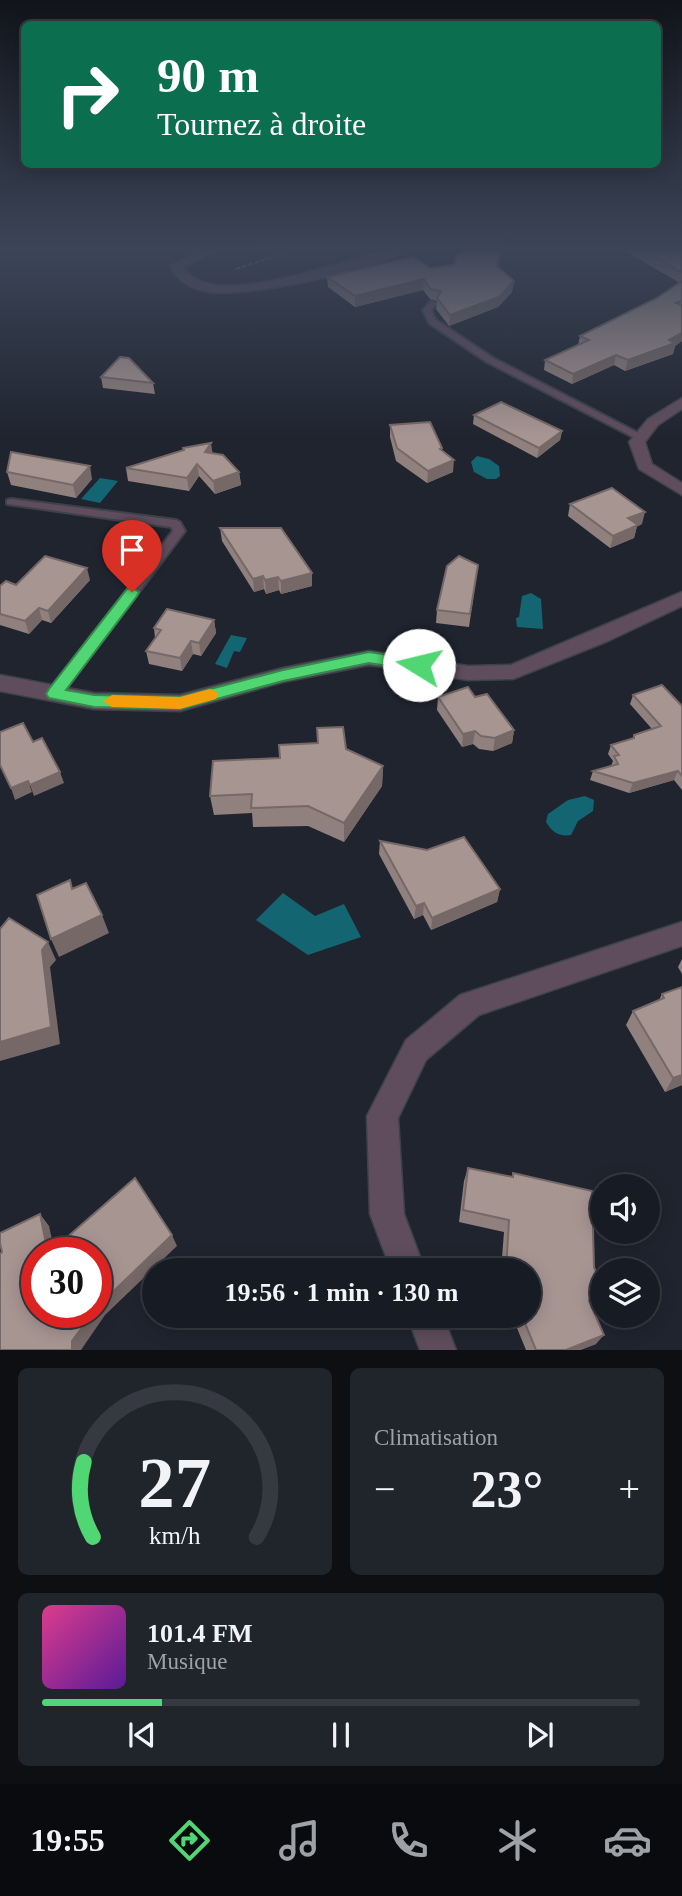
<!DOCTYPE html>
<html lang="fr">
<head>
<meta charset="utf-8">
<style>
	:root { --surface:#171b23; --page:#20242b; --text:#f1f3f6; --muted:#9ea1a6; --line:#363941; --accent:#51d674 }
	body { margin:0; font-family:"Times New Roman",serif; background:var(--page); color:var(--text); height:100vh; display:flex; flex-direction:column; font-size:26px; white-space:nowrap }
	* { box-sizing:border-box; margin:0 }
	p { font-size:23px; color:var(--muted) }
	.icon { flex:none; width:38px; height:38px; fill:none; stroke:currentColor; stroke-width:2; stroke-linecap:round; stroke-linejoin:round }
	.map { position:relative; height:1350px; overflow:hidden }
	.drawer { display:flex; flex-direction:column; gap:18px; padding:18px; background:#0d0f13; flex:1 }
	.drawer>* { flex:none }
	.banner { position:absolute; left:21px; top:21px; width:640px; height:147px; border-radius:10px; box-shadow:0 4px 18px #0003,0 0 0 2px var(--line); background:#0b6e4f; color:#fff; overflow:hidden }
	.tools { position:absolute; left:590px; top:1174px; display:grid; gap:14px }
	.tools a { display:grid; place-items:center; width:70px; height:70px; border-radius:50%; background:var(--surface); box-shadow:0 4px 18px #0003,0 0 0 2px var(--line); font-size:35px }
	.speed { position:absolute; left:21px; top:1237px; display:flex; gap:14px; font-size:35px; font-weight:700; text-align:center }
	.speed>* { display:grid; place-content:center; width:91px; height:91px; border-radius:50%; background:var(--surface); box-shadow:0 4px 18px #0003,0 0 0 2px var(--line); line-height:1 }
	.speed .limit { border:10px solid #d22; background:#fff; color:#111 }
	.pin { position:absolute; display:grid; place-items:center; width:60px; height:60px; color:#fff; margin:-72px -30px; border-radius:50% 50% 50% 0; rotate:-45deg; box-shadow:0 0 7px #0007 }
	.pin .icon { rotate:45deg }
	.me { position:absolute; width:77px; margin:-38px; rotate:279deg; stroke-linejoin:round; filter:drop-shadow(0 0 5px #0008) }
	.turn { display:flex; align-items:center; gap:24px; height:147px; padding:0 21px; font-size:32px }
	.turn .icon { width:91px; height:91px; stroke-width:2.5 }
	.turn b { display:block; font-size:49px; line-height:60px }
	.big { font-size:52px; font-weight:700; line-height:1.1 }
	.drawer .tile { flex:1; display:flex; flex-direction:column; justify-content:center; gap:10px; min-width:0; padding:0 24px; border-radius:10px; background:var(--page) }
	.drawer .dial { align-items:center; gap:0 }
	.dial svg { height:182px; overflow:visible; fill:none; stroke:var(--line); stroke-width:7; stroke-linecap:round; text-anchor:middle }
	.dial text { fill:var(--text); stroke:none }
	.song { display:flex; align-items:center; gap:21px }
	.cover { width:84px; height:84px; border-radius:10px; background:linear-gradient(135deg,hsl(330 70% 55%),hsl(270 70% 35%)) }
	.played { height:7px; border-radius:4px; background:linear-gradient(90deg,var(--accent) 20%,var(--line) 20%) }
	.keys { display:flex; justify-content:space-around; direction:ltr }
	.heat { display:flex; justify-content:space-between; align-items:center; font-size:38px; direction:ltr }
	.drawer .tiles { flex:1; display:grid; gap:18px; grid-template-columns:1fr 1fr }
	.tile:last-child { grid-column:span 2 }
	.trip { position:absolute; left:142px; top:1258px; width:399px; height:70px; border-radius:35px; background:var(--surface); box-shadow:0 4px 18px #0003,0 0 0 2px var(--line); font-weight:700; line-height:70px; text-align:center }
	.tab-bar { display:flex; height:112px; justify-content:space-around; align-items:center; background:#090b0e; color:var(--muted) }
	.tab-bar .icon { width:49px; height:49px }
	.tab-bar .current { color:var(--accent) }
	.tab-bar b { font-size:32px; color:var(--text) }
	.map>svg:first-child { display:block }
	.water { fill:#146572 }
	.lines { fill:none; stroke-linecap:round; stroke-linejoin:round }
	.lane-casing { stroke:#3c414b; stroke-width:4 }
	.street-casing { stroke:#3c414b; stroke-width:3 }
	.path { stroke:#777b85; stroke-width:2.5; stroke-dasharray:4.5 2; stroke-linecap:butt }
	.lane { fill:#5f4d5d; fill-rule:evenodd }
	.street { fill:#5f4d5d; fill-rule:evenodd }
	.wall { fill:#90807e }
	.shaded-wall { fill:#756866 }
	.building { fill:#a79592; stroke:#756866; stroke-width:2 }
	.route { fill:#51d674; stroke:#358b4b; stroke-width:2 }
	.slow { fill:#f59e0b }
</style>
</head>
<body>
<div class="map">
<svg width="682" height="1350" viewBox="0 0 682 1350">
	<rect width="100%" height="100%" fill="#1f242f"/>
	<g class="water">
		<polygon points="477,456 489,459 499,466 500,476 496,479 487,479 474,472 471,462"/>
		<polygon points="100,478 118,481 100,503 81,499"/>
		<polygon points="531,593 541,599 543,629 517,627 516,618 519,617 522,596"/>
		<polygon points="231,635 247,638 240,652 234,651 227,668 215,664"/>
		<path d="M585 796 594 800 593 811 578 821 571 835C559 837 552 832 546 822L548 814 568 800Z"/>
		<polygon points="283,893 315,916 344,904 361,937 308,955 256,920"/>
	</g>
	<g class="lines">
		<g class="lane-casing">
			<g id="lane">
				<polygon points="431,301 438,303 431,310 436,320 493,358 646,437 645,439 637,439 487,362 429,323 423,310"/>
				<polygon points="11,499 176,520 180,522 185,531 59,698 49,698 47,694 49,690 173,531 171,527 7,504 7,500"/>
			</g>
		</g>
		<g class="street-casing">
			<g id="street">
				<path d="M208 248H224L183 267C213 318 363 248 409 248 382 270 244 298 209 292 191 289 178 282 170 266Z"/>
				<polygon points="682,398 682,409 658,425 645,442 652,464 682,483 682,495 639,469 629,442 648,419"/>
				<polygon points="682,592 682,606 608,641 513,679 468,680 369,665 283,682 180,711 94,709 0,691 0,675 94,693 180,695 283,668 369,651 468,666 511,665"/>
				<polygon points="682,922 682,946 479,1015 426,1060 398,1118 404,1214 425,1270 391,1270 370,1214 367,1116 406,1040 460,995"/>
				<polygon points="407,1316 443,1316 456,1350 420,1350"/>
			</g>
		</g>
		<polyline class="path" points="236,269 300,248"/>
		<use href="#lane" class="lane"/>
		<use href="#street" class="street"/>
	</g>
	<g class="wall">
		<polygon points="474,248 502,248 498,267 514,281 512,292 498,307 449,326 436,309 437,301 430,299 423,290 355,307 328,287 327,277 454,265"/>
		<polygon points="620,248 682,248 682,341 675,346 673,354 625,371 614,365 572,384 544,370 545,360 578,345 580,336 657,298 680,283"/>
		<polygon points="101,377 153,383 155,394 103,388"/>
		<polygon points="474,415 562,431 560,440 537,458 473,424"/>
		<polygon points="390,425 453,472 427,483 396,461 390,437"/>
		<polygon points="183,448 212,453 239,472 241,485 215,494 199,476 189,491 128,481 126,468 183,450"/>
		<polygon points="7,472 92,479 76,498 11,485"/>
		<polygon points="570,504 642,524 637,526 634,538 610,548 568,516"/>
		<polygon points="220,528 312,586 281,594 279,590 266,594 264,589 254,592 222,541"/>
		<polygon points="478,565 469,627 436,623 437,610"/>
		<polygon points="90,580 51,623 42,620 29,634 0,625 0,586"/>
		<polygon points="214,620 216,633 201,656 193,654 182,671 149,664 146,651 155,638 154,628"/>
		<polygon points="633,695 682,706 682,790 674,780 629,793 590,780 593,771 611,766 613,761 608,754 611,745 632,739 634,735 652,729 630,704"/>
		<polygon points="438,697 475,697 514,730 512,743 493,751 479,749 473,744 462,747 437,710"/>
		<polygon points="346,749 383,766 382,786 344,842 308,826 253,827 252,813 214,815 210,796 280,758"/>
		<polygon points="380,841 500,889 497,902 431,930 423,915 414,919 379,854"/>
		<polygon points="682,959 682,974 678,967"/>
		<polygon points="682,987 682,1085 665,1092 626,1025 633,1011 659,1000 662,994"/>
		<polygon points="468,1168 512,1177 513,1173 594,1267 602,1287 602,1298 597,1305 592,1307 596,1344 580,1350 526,1350 512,1316 528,1316 528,1270 501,1270 504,1232 459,1222 464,1181"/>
	</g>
	<g class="shaded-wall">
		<polygon points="424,279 423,290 355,307 355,296"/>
		<polygon points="514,281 512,292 498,307 449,326 450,315"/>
		<polygon points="682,333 682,341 675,346 673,354 625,371 628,360"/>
		<polygon points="616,355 614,365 572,384 573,374"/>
		<polygon points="562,431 560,440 537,458 539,448"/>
		<polygon points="211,443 213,456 205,452"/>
		<polygon points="454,460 453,472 427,483 428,471"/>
		<polygon points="197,464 199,476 189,491 187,478"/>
		<polygon points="90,466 92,479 76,498 73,485"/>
		<polygon points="239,472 241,485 215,494 213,481"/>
		<polygon points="645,512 642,524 637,526 634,538 610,548 613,536 628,518"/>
		<polygon points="87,568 90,580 51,623 48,611"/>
		<polygon points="312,573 312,586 281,594 281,581"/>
		<polygon points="263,576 264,589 254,592 253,579"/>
		<polygon points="278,577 279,590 266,594 265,580"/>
		<polygon points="39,608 42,620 29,634 25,621"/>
		<polygon points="214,620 216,633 201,656 199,643"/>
		<polygon points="191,641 193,654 182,671 180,658"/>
		<polygon points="514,730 512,743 493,751 495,738"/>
		<polygon points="475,731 473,744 462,747 463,734"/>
		<polygon points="383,766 382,786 344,842 344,823"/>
		<polygon points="678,771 674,780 629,793 633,783"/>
		<polygon points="60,772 64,783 34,796 30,785"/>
		<polygon points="28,781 32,792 15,800 11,788"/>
		<polygon points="500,889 497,902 431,930 432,918"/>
		<polygon points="424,903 423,915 414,919 416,906"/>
		<polygon points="102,915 109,933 59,957 51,939"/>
		<polygon points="48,942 56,960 50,967 60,1044 0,1061 0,1042 42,950"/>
		<polygon points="682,1075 682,1085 665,1092 673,1078"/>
		<polygon points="40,1214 49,1226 55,1253 48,1253"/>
		<polygon points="172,1235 177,1246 105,1315 81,1350 72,1350 72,1341 93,1312 96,1312 96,1308"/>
		<polygon points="602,1296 602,1298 597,1305 582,1311 589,1301"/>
		<polygon points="604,1335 596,1344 580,1350 566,1350"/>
	</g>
	<g class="building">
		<polygon points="474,248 501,248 497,266 514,281 499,297 450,315 437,298 441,291 430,289 424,279 355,296 327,277 413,257 430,268 454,265 457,255"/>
		<polygon points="639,248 682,248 682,273"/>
		<polygon points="682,281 682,301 676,303 682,305 682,333 669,340 675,343 628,360 616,355 573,374 545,360 589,340 580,336 657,298"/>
		<polygon points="120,357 129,358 153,383 101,377"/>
		<polygon points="501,402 562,431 539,448 474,415"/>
		<polygon points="430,422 442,448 440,449 454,460 428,471 397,448 390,425"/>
		<polygon points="211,443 205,452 223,455 239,472 213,481 197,464 187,478 126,468 184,450 183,448"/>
		<polygon points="11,452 90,466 73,485 7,472"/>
		<polygon points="612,488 645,512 628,518 638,525 613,536 570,504"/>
		<polygon points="220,528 281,528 312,573 281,581 278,577 265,580 263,576 253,579"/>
		<polygon points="45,556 87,568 48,611 39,608 25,621 0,614 0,586 6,581 16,585"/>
		<polygon points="459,556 478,565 470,614 437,610 447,566"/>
		<polygon points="167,609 214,620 199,643 191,641 180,658 146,651 161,630 154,628"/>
		<polygon points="662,685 682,706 682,776 678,771 633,783 593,771 618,764 614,756 619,755 611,745 634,738 634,735 661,726 633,695"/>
		<polygon points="468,687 475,697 487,694 514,730 495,738 481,736 475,731 463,734 438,697"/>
		<polygon points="23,723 33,742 42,738 60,772 30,785 28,781 11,788 0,765 0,732"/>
		<polygon points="343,727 346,749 383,766 344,823 308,806 251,808 252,794 210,796 213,761 280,758 279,745 318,743 317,728"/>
		<polygon points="464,837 500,889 432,918 424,903 416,906 380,841 427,850"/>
		<polygon points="70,880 72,889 86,883 102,915 51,939 37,895"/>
		<polygon points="9,918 48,942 42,950 51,1027 0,1042 0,929"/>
		<polygon points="682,987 682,1075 673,1078 633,1011 664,998 662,994"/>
		<polygon points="468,1168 513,1177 513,1173 592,1191 594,1267 602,1287 602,1296 589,1301 604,1335 566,1350 536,1350 522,1316 528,1316 528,1270 506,1270 509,1220 463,1210"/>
		<polygon points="135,1178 172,1235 96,1308 96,1253 49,1253"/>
		<polygon points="40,1214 48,1253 37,1253 37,1312 93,1312 72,1341 72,1350 0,1350 0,1254 2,1252 0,1243 0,1233"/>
	</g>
	<linearGradient id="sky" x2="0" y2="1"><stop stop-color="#11141a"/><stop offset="0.57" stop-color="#3c4558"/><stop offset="1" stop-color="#3c4558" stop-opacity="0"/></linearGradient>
	<rect width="682" height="437" fill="url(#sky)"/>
	<polygon class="route" points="132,588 139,592 137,596 66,690 94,695 180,697 283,670 369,652 419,660 426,665 419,671 369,663 283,681 180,709 94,707 49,698 46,694 49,689 127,589"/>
	<polygon class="slow" points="210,689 216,691 218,695 216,699 180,709 112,707 103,701 112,695 180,697"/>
</svg>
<div class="tools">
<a><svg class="icon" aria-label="sound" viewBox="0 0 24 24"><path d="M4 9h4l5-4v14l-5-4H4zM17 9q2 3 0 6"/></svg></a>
<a><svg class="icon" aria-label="layers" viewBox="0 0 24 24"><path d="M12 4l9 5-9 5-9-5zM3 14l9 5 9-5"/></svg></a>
</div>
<div class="speed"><div class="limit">30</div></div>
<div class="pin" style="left:132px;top:592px;background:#d93025"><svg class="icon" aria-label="arrive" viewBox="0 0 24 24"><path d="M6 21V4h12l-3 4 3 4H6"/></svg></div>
<svg class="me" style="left:419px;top:665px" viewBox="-20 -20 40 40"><circle r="19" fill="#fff"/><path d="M0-13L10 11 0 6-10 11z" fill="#51d674"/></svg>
<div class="trip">19:56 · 1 min · 130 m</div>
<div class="banner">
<div class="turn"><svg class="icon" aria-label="right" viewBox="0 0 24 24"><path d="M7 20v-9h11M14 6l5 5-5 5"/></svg><div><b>90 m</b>Tournez à droite</div></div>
</div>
</div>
<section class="drawer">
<div class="tiles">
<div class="tile dial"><svg viewBox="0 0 100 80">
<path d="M14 69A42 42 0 1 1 86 69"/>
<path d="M14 69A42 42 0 0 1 10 36" stroke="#51d674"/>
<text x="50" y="56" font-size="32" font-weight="700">27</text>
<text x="50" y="72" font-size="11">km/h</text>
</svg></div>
<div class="tile"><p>Climatisation</p>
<div class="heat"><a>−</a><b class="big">23°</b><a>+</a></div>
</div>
<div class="tile">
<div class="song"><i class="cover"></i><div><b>101.4 FM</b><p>Musique</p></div></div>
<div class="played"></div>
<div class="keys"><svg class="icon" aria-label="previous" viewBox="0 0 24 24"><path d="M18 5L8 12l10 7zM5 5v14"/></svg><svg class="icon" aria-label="pause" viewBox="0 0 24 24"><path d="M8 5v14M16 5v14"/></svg><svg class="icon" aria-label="next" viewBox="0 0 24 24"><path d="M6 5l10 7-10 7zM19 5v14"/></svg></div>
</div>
</div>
</section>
<nav class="tab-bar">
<b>19:55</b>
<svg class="icon current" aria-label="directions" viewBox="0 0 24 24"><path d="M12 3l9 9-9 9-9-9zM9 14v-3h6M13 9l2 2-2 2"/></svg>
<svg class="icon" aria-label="music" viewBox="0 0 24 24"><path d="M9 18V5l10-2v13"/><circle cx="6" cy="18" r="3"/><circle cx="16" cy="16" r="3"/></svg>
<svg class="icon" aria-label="phone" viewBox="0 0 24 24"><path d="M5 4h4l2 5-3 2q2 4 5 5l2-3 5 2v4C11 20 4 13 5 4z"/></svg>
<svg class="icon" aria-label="climate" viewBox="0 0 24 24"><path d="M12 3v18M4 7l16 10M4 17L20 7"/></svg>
<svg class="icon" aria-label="car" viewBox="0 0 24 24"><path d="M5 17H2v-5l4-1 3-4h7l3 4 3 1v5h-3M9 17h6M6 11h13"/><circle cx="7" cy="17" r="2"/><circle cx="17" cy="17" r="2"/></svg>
</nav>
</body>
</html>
